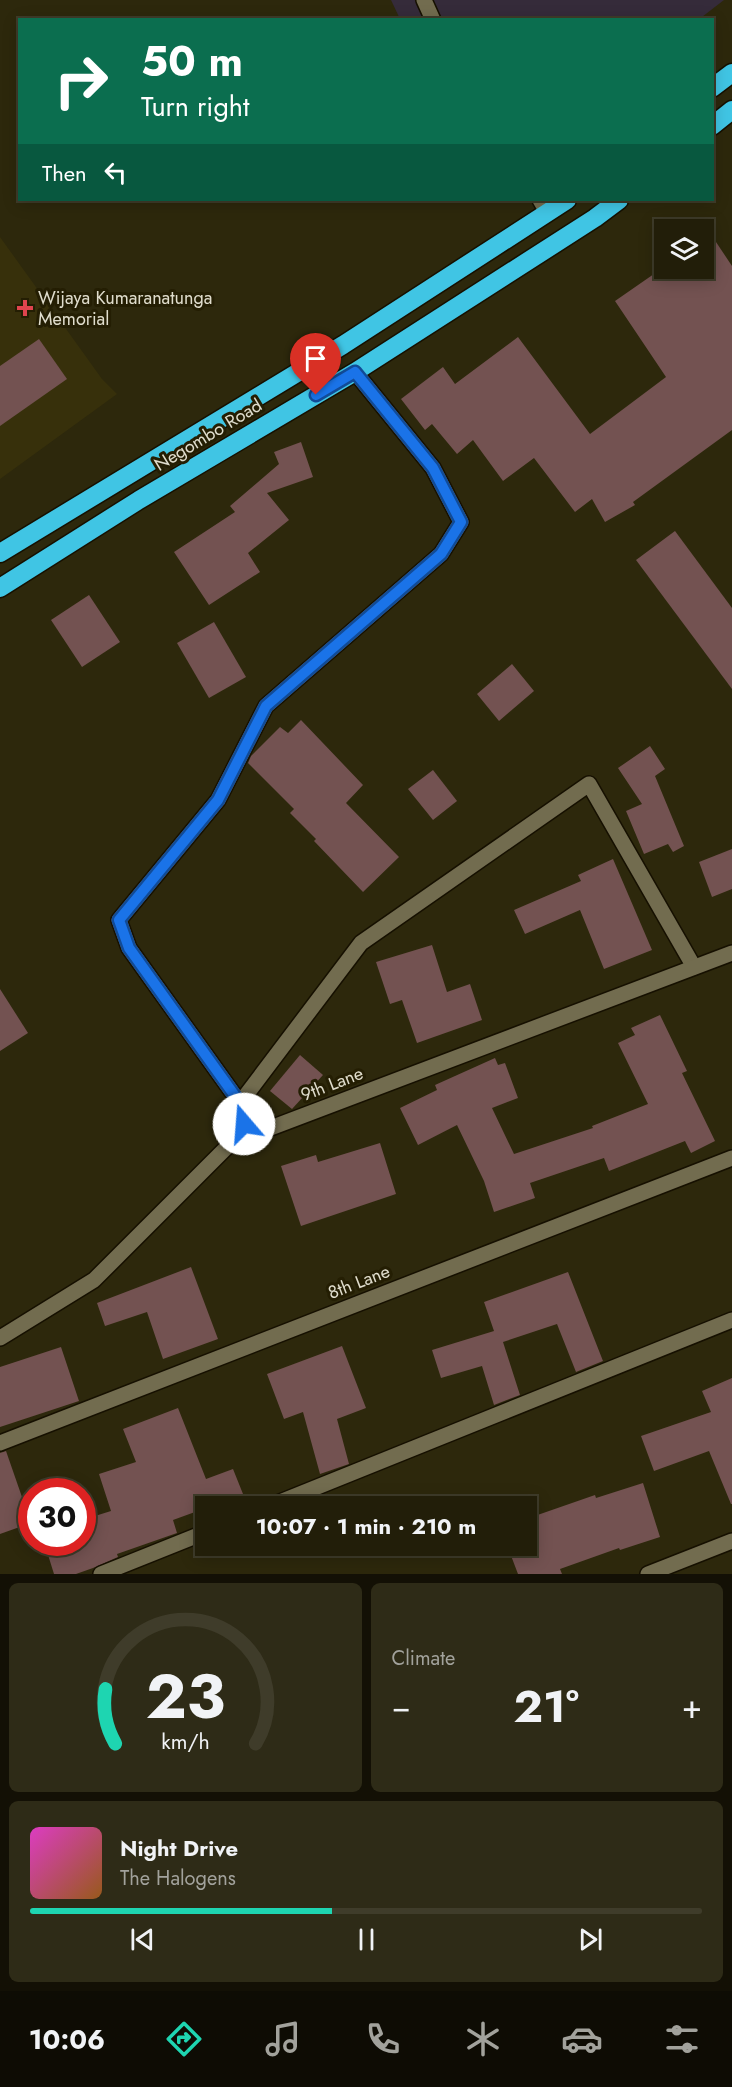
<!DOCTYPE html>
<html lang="en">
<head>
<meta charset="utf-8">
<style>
	:root { --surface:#221e09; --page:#2e2b17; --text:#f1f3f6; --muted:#a2a29c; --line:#3f3c2a; --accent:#1ed5b1 }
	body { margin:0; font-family:Jost,sans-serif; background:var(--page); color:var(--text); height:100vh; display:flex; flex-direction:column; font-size:22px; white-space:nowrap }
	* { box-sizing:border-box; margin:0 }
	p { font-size:20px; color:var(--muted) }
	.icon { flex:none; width:33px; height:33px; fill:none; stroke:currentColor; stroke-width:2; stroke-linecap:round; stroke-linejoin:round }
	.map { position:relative; height:1574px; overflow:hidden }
	.drawer { display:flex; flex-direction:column; gap:9px; padding:9px; background:#131005; flex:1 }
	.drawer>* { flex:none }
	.guide { position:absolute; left:18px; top:18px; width:696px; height:183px; border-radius:0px; box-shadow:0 3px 15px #0003,0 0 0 2px var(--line); background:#0b6e4f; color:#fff; overflow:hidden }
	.tools { position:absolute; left:654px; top:219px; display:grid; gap:12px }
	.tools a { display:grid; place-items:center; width:60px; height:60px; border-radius:0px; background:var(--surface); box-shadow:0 3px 15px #0003,0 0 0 2px var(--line); font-size:30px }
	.speed { position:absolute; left:18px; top:1478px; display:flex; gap:12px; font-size:30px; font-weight:700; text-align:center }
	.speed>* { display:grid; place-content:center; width:78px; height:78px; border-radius:50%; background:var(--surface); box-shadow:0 3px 15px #0003,0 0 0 2px var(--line); line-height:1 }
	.speed .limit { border:9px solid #d22; background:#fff; color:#111 }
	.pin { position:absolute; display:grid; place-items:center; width:51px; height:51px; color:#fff; margin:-62px -26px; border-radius:50% 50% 50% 0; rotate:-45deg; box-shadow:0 0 6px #0007 }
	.pin .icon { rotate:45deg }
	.me { position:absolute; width:66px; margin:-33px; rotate:342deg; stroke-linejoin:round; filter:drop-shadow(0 0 4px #0008) }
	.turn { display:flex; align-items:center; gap:21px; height:126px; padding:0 24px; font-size:27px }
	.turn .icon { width:78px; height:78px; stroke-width:2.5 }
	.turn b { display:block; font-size:42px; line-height:51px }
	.then { display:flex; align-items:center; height:57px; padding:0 24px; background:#0003; gap:12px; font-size:22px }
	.big { font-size:45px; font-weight:700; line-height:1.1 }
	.drawer .tile { flex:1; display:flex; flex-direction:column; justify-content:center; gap:9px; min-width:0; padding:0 21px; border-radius:9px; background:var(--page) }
	.drawer .dial { align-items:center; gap:0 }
	.dial svg { height:156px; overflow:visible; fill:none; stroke:var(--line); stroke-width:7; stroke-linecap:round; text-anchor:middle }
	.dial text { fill:var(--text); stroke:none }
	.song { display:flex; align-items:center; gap:18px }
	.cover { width:72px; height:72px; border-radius:9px; background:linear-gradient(135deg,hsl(310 70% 55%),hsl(30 70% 35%)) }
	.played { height:6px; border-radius:3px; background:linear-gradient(90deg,var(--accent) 45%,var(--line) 45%) }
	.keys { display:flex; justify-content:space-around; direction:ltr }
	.heat { display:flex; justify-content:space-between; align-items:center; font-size:33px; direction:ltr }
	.drawer .tiles { flex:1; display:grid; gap:9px; grid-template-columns:1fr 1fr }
	.tile:last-child { grid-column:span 2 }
	.trip { position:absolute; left:195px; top:1496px; width:342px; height:60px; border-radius:0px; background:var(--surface); box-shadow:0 3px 15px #0003,0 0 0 2px var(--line); font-weight:700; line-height:60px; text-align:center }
	.tabs { display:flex; height:96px; justify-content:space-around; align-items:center; background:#0e0c04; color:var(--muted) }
	.tabs .icon { width:42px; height:42px }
	.tabs .selected { color:var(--accent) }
	.tabs b { font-size:27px; color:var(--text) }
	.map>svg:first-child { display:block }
	.commercial { fill:#352b3a }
	.built { fill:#37300b }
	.building { fill:#735251 }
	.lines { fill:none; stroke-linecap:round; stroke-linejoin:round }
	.minor-casing { stroke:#161000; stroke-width:18 }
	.highway-casing { stroke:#161000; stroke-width:21 }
	.minor { stroke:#726c4f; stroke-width:15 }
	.highway { stroke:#40c5e4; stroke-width:18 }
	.route-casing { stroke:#114b97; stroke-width:15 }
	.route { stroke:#1a73e8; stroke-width:10 }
	.health-dot { fill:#e0444e; stroke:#241e03; stroke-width:2 }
	.labels { text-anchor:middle; stroke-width:6; stroke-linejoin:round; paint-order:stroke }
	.poi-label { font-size:18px; fill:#e0ddcd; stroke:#241e03; text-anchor:start }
	.street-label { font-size:18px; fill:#e0ddcd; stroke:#241e03 }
</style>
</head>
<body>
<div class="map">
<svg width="732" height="1574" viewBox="0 0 732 1574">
	<rect width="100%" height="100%" fill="#2d280c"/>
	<polygon class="commercial" points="391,0 724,0 698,20 400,19"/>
	<polygon class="built" points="0,237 102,379 117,394 0,479"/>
	<g class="building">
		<polygon points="712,236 732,266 732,430 633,502 635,505 605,522 592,499 575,512 534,458 503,481 473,440 457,454 432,424 425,430 401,399 443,367 455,384 518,337 590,434 666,377 615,301 664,267 704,268 704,241"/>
		<polygon points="39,339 67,379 0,426 0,366"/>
		<polygon points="301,442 313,477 267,493 289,520 248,553 260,572 209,605 174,552 235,512 230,506 279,464 274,452"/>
		<polygon points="675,531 732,608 732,689 636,560"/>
		<polygon points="89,595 120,642 82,667 51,620"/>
		<polygon points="214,622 246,677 209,698 177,643"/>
		<polygon points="512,664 534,691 499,721 477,694"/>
		<polygon points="301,720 363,785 346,803 399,857 363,892 314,841 316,839 290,813 294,809 248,763 251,756 280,727 288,733"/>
		<polygon points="650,746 665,769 655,776 684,846 673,852 668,844 644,854 626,811 642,804 618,768"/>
		<polygon points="433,770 457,801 433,820 408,789"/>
		<polygon points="732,849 732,889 712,897 699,862"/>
		<polygon points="613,859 652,950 604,969 580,910 525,934 514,910 581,881 578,875"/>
		<polygon points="432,945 447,992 470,984 482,1020 417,1043 402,1000 390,1004 376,962"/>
		<polygon points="0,989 28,1033 0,1051"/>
		<polygon points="660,1015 687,1071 682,1073 715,1141 691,1153 685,1141 609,1171 604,1158 530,1183 535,1198 494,1212 484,1181 457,1125 418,1145 400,1108 437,1090 435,1085 495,1058 498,1065 505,1063 518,1098 492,1108 514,1154 593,1128 592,1126 648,1104 618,1043 635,1035 631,1028"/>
		<polygon points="300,1055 323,1075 292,1109 270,1091"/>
		<polygon points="380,1143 396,1194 301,1226 281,1166 316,1155 318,1162"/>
		<polygon points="191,1267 218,1339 163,1359 147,1312 105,1326 97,1303"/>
		<polygon points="568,1272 603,1361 576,1372 557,1324 503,1342 520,1395 494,1405 482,1366 441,1378 432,1350 494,1331 484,1302"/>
		<polygon points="342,1346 366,1408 337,1419 349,1464 320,1474 303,1412 284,1419 267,1374"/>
		<polygon points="61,1347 79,1401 0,1427 0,1367"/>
		<polygon points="732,1378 732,1504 731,1504 709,1451 654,1471 641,1436 711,1412 702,1391"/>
		<polygon points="178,1408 206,1479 233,1469 243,1494 211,1506 206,1506 206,1508 173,1520 177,1533 117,1554 118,1557 93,1568 76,1574 54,1574 44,1542 82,1542 82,1520 111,1511 99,1474 136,1462 123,1429"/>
		<polygon points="6,1451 31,1523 0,1534 0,1453"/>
		<polygon points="643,1483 660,1537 620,1550 619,1548 560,1569 562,1574 518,1574 507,1545 526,1545 526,1519 595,1495 596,1498"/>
	</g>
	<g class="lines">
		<g class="minor-casing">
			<g id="minor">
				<polyline points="424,0 433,20"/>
				<polyline points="540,200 547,212"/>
				<polyline points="240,1103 361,943 589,784 694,967"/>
				<polyline points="231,1143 244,1124 240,1103 129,948 119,920 218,800 266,706 441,554 461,522 433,468 355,372"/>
				<polyline points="0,1338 94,1280 231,1143 732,953"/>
				<polyline points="0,1443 732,1158"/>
				<polyline points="270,1506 732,1320"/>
				<polyline points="101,1574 206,1532"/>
				<polyline points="648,1574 732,1541"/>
			</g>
		</g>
		<g class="highway-casing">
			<g id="highway">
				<polyline points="712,88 732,73"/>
				<polyline points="712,126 732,110"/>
				<polyline points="0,553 343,345 567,200"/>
				<polyline points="0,588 139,500 355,372 595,218 619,200"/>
			</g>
		</g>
		<use href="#minor" class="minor"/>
		<use href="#highway" class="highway"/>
	</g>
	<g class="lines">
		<g class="route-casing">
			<polyline id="route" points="244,1124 240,1103 129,948 119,920 218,800 266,706 441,554 461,522 433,468 355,372 316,395"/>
		</g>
		<use href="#route" class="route"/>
	</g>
	<path class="health-dot" d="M22 299h6v6h6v6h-6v6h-6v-6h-6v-6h6z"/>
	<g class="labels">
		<g class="poi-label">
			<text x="38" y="304">Wijaya Kumaranatunga<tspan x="38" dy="21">Memorial</tspan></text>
		</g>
		<g class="street-label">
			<text transform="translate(208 435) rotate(-31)" y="6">Negombo Road</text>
			<text transform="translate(332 1084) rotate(-21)" y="6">9th Lane</text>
			<text transform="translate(359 1282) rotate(-21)" y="6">8th Lane</text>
		</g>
	</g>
</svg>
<div class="tools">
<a><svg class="icon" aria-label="layers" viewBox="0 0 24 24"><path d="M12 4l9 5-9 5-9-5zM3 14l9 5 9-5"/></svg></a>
</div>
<div class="speed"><div class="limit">30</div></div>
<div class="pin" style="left:316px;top:395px;background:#d93025"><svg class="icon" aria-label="arrive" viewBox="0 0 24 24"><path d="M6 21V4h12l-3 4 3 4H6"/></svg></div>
<svg class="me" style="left:244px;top:1124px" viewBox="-20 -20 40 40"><circle r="19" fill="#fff"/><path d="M0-13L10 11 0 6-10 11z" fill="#1a73e8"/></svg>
<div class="trip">10:07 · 1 min · 210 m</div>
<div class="guide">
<div class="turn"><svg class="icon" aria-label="right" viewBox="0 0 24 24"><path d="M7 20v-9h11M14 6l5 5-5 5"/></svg><div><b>50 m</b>Turn right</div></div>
<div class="then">Then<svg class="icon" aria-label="left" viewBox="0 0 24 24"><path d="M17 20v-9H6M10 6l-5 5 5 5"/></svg></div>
</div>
</div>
<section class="drawer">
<div class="tiles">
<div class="tile dial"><svg viewBox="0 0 100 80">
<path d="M14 69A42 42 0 1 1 86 69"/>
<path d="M14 69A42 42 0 0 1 9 41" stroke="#1ed5b1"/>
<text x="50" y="56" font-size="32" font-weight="700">23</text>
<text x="50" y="72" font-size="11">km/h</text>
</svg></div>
<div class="tile"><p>Climate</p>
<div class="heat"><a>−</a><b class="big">21°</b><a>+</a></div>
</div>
<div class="tile">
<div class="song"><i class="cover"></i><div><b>Night Drive</b><p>The Halogens</p></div></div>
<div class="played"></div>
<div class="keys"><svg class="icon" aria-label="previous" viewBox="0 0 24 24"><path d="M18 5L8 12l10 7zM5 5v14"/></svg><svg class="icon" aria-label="pause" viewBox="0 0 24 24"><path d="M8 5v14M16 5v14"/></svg><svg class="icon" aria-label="next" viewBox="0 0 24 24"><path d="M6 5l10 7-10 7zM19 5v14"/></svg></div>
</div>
</div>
</section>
<nav class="tabs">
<b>10:06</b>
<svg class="icon selected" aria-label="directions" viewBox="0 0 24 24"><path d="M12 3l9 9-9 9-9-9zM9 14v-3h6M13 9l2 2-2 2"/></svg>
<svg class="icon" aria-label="music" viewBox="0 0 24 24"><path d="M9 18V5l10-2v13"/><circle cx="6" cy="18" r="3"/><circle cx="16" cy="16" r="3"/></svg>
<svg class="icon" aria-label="phone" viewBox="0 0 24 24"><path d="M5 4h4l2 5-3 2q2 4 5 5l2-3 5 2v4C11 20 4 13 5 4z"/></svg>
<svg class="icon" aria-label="climate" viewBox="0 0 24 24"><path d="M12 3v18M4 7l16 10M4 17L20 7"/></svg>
<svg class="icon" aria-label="car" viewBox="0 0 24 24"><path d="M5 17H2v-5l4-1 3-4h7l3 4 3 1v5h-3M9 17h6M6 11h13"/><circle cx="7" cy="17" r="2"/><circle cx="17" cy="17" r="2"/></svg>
<svg class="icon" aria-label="filters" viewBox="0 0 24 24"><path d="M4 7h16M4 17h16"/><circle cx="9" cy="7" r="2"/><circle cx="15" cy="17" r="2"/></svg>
</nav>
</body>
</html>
